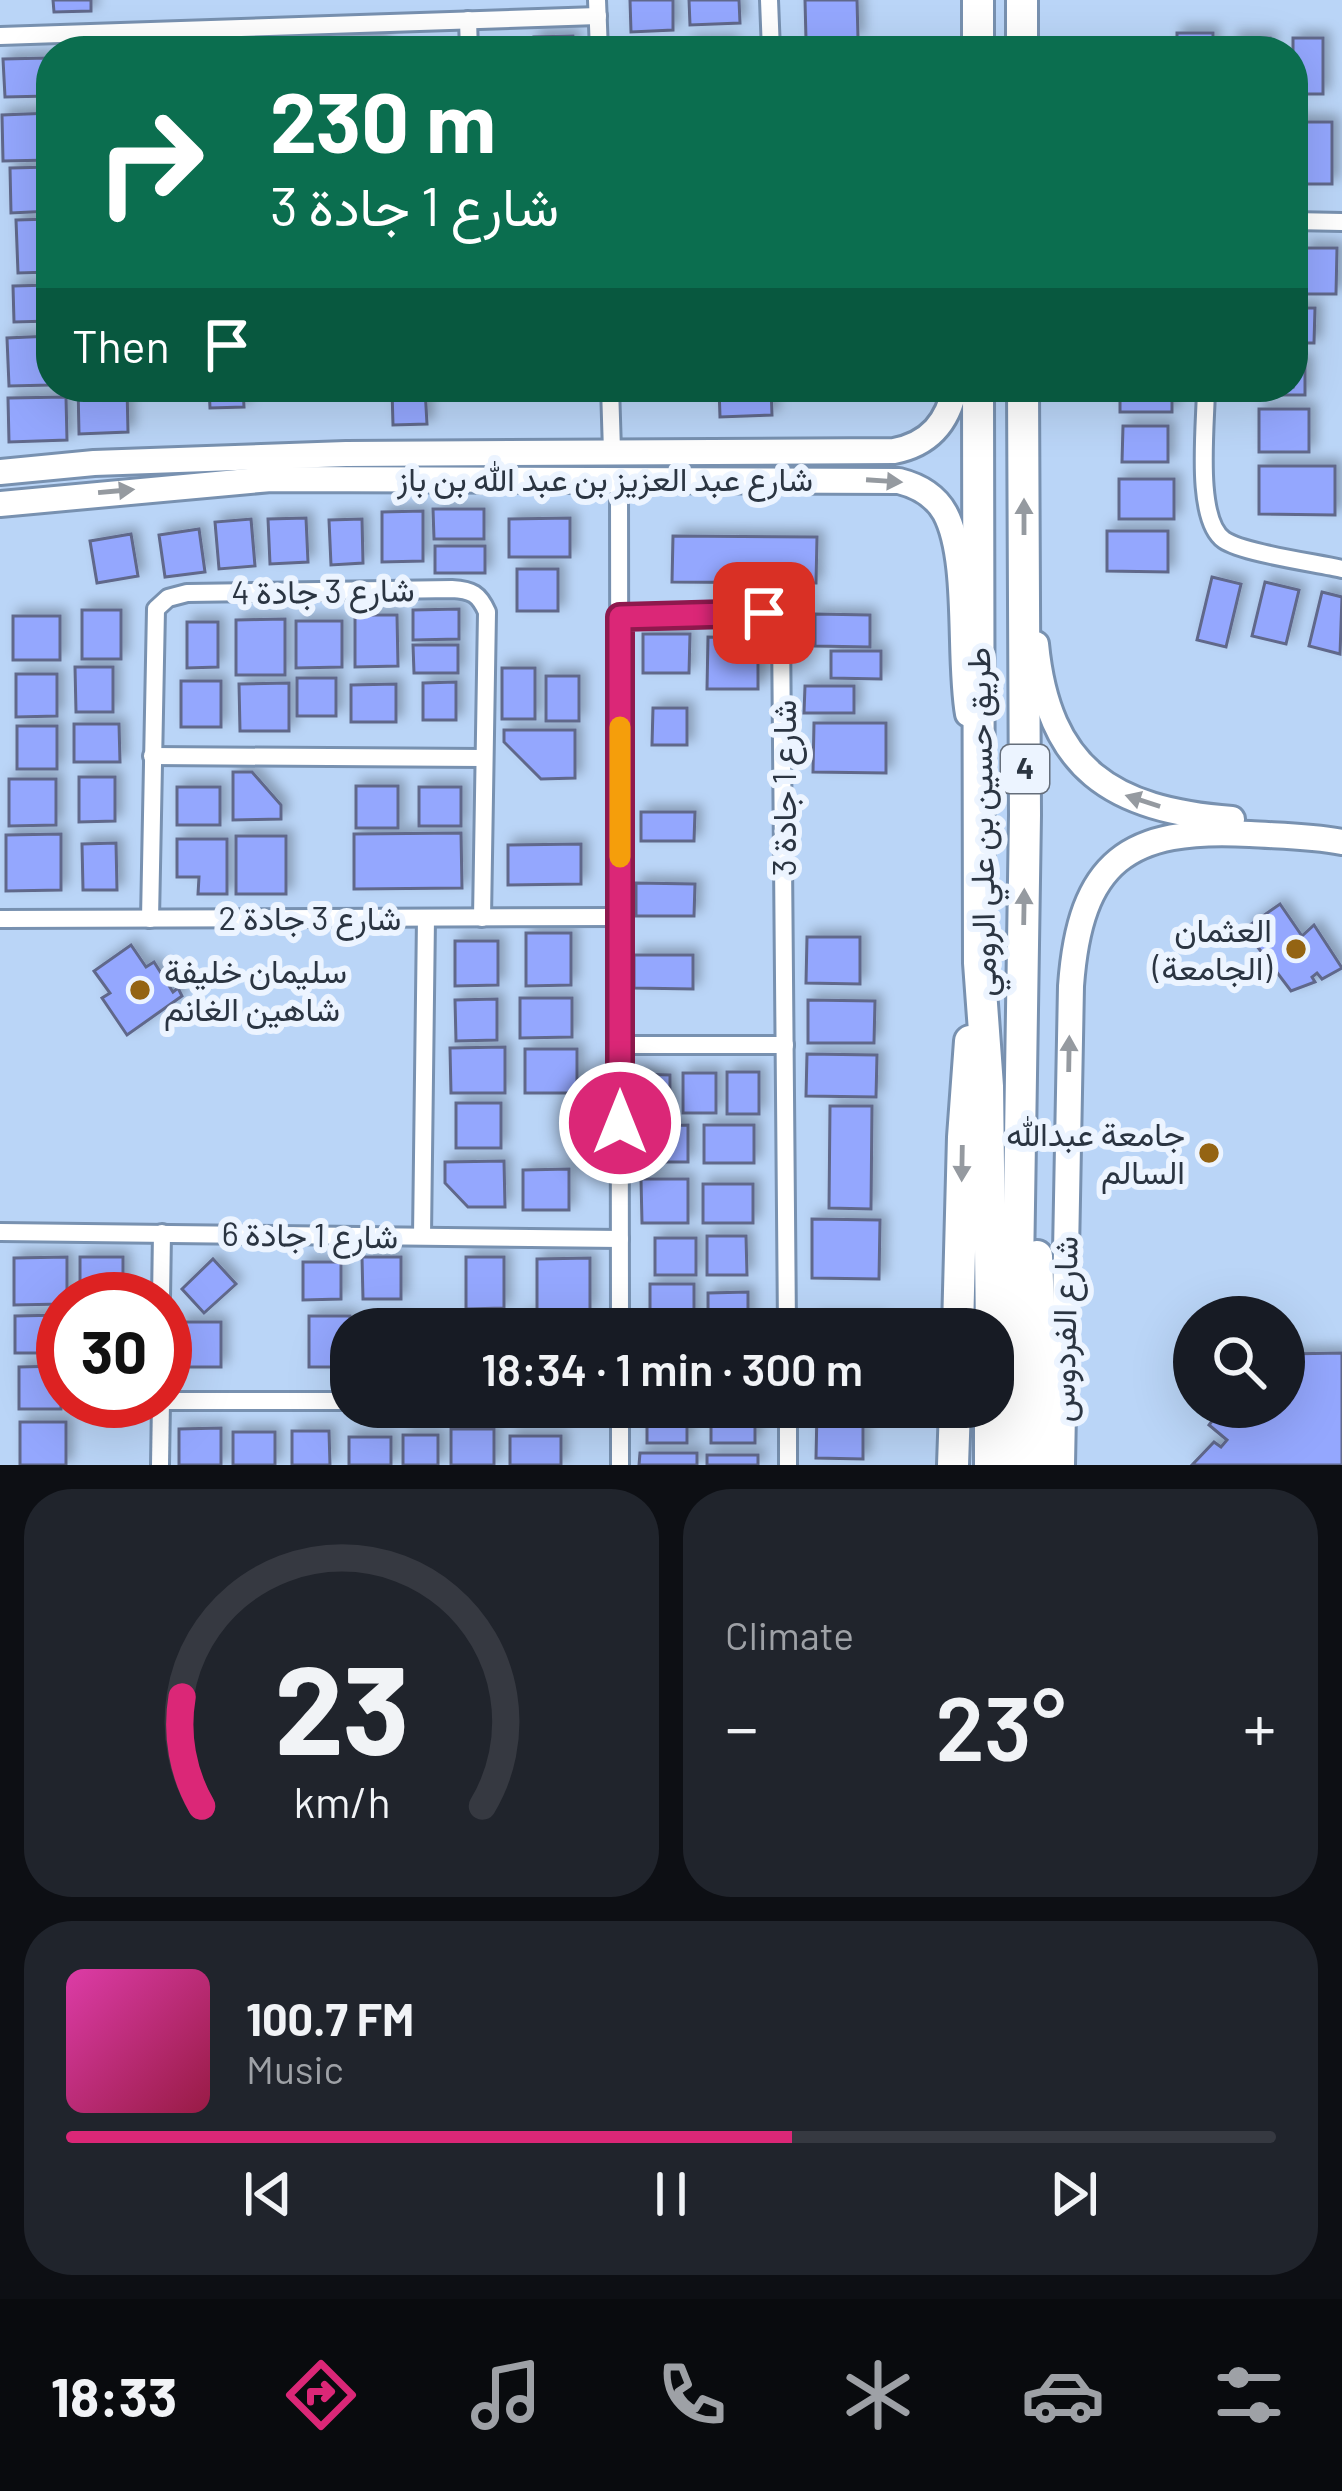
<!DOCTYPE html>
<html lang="en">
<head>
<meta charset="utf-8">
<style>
	:root { --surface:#171b24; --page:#20242c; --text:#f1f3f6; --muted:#9ea1a6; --line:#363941; --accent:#db2777 }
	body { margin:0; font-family:Barlow,Vazirmatn,sans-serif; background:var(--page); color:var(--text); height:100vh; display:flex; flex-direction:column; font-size:45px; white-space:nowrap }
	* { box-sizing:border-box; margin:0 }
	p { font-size:39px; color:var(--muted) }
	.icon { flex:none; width:66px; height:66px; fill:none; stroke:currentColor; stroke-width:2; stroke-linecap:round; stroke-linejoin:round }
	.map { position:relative; height:1465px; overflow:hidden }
	.details { display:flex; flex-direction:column; gap:24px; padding:24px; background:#0d0f14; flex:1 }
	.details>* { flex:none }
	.guide { position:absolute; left:36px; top:36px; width:1272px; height:366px; border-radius:48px; box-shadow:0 12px 48px #0002; background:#0b6e4f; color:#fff; overflow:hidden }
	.tools { position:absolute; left:1173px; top:1296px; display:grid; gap:24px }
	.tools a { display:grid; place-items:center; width:132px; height:132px; border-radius:50%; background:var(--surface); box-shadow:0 12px 48px #0002; font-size:60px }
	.speed { position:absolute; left:36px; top:1272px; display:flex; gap:24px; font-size:60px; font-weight:700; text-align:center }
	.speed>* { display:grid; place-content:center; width:156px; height:156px; border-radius:50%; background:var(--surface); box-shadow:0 12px 48px #0002; line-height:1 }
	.speed .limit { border:18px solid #d22; background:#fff; color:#111 }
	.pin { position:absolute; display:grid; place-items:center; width:102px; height:102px; color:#fff; margin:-51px; border-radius:24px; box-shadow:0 6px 18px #0006 }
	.me { position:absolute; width:132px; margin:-66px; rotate:0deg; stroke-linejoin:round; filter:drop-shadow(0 0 9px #0008) }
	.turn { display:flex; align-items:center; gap:42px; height:252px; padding:0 36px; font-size:54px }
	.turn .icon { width:156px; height:156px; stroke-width:2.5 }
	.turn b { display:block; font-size:84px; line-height:102px }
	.then { display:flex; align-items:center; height:114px; padding:0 36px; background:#0003; gap:24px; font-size:45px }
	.big { font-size:90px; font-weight:600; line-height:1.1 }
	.details .tile { flex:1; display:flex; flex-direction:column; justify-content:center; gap:18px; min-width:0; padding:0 42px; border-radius:48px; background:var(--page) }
	.details .dial { align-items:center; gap:0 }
	.dial svg { height:312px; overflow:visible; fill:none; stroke:var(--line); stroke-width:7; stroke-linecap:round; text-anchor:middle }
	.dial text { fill:var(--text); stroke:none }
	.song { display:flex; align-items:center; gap:36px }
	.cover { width:144px; height:144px; border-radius:18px; background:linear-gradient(135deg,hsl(320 70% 55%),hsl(340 70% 35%)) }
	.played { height:12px; border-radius:6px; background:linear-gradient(90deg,var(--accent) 60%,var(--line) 60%) }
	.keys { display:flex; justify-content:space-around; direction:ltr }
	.heat { display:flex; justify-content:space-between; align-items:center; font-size:66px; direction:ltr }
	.details .tiles { flex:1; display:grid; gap:24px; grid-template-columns:1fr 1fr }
	.tile:last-child { grid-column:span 2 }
	.trip { position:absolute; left:330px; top:1308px; width:684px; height:120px; border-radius:48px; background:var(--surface); box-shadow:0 12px 48px #0002; font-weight:600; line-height:120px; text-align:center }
	.dock { display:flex; height:192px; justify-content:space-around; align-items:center; background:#090b0e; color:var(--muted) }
	.dock .icon { width:84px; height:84px }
	.dock .current { color:var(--accent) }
	.dock b { font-size:54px; color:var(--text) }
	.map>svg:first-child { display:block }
	.building { fill:#94a7fe; stroke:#60688a; stroke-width:3; filter:url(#shadow) }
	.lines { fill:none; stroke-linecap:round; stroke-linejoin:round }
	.street-casing { stroke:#7891b0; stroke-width:22 }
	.secondary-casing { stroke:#7891b0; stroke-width:30 }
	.highway-casing { stroke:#7891b0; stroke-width:36 }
	.street { stroke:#fff; stroke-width:16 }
	.secondary { stroke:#fff; stroke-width:24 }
	.highway { stroke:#fff; stroke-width:30 }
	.oneway { fill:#959aa0 }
	.route-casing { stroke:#8e194d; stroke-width:30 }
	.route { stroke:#db2777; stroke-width:21 }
	.slow { stroke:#f59e0b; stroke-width:21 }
	.poi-dot { fill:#946413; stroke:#ecf4ff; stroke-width:4.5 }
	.labels { text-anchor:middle; stroke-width:12; stroke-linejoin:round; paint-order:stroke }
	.shield { fill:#ecf4ff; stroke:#656e7b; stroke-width:3 }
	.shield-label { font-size:30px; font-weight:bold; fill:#2b3542 }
	.street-label { font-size:33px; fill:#2b3542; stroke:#ecf4ff }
	.poi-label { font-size:33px; fill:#2b3542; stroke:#ecf4ff; text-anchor:end }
</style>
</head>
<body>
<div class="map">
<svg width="1342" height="1465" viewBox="0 0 1342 1465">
	<defs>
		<filter id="shadow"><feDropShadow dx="6" dy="-6" stdDeviation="6" flood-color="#0004"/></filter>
	</defs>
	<rect width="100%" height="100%" fill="#bad5f7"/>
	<g class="building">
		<polygon points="53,0 91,0 91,11 54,12"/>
		<polygon points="630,0 673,0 673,30 631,32"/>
		<polygon points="689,0 739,0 740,23 690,25"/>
		<polygon points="805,0 857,0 858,38 806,40"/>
		<rect x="1177" y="33" width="36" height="18"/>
		<polygon points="573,36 574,51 535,51 534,37"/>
		<polygon points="1233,38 1270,38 1269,51 1233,51"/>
		<rect x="1293" y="38" width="30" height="56"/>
		<polygon points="383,39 384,51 333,51 333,40"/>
		<polygon points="222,41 221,51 156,51 157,45"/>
		<polygon points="731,42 732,51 688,51 688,43"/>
		<polygon points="48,58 49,96 5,97 3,59"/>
		<polygon points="51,113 51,160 3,161 2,115"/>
		<rect x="1293" y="122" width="39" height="62"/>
		<polygon points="51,167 51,211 11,213 10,168"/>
		<polygon points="51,219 51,272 18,273 16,220"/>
		<polygon points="1305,248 1337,248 1336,294 1305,294"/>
		<polygon points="51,285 51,321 14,322 13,286"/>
		<polygon points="1293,308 1315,308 1314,343 1293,343"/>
		<polygon points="51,336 51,385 9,386 7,338"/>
		<polygon points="1293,361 1305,361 1305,395 1262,395 1262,387 1293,387"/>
		<polygon points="78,387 127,387 128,432 79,434"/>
		<polygon points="209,387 243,387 244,407 210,408"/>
		<polygon points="719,387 771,387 772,415 720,417"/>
		<rect x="1120" y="387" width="52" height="25"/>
		<polygon points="425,389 427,424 393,425 392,390"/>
		<polygon points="66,397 67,440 9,442 8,398"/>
		<rect x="1259" y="409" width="50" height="43"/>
		<polygon points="1123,426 1168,426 1168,462 1122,462"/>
		<polygon points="1259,466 1335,466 1335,515 1259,514"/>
		<rect x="1119" y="479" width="55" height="40"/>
		<polygon points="433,509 484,509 484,539 434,539"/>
		<polygon points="423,511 423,561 382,562 382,512"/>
		<polygon points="306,518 308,562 270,564 268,519"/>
		<polygon points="570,518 570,557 509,557 509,519"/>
		<polygon points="251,519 255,566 219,569 215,522"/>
		<polygon points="362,519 363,563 331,565 329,520"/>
		<polygon points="199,529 205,572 165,577 159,535"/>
		<polygon points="1107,531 1168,531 1168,572 1107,571"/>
		<polygon points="131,534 138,576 97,583 90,541"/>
		<polygon points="673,536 817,537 816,583 672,582"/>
		<rect x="435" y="546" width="50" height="27"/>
		<rect x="517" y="569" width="41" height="42"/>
		<polygon points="1212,577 1241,584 1226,647 1197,640"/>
		<polygon points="1265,582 1299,590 1286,644 1252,636"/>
		<polygon points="1322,592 1342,597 1340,654 1309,646"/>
		<polygon points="459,609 459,639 413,640 413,610"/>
		<rect x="82" y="610" width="39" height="49"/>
		<polygon points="815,614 870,615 870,647 815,646"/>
		<polygon points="355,615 397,615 398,666 355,667"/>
		<rect x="13" y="616" width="47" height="44"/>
		<polygon points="285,619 285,675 236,675 236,620"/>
		<polygon points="296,621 342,621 342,667 296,668"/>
		<polygon points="187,622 218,622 218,667 187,668"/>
		<polygon points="643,634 690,634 689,673 643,673"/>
		<polygon points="708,637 758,638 758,689 707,689"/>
		<polygon points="413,645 458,645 458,673 414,673"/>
		<polygon points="831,651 881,651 881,679 831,678"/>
		<polygon points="75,667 113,667 113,712 76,712"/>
		<rect x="502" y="668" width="33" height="51"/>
		<polygon points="16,674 57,674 57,716 16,717"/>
		<rect x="546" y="676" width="33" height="45"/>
		<rect x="297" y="678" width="39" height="38"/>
		<rect x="181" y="681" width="40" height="46"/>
		<polygon points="456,682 456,720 423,720 423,683"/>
		<polygon points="289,683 289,731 240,731 239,684"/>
		<polygon points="396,684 396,722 351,722 351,685"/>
		<polygon points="805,686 854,686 854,713 804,713"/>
		<polygon points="653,708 687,708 687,745 652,745"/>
		<polygon points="814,723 886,723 886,773 813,772"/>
		<polygon points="74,724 119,724 120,762 74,762"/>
		<rect x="17" y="726" width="40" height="43"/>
		<polygon points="504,730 575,730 575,778 541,779 504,742"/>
		<polygon points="233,772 252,772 281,805 281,819 233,820"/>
		<polygon points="79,777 115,777 115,821 79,822"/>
		<polygon points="9,779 56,779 56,825 9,826"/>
		<rect x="356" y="786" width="42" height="42"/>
		<rect x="177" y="787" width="43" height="38"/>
		<rect x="419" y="787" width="42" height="39"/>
		<polygon points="641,812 695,812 694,841 641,841"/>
		<polygon points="461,833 462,888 354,889 354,834"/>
		<polygon points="61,834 61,890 6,891 6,835"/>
		<rect x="236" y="836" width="50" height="58"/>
		<polygon points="177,839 227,839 227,894 198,894 199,877 177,877"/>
		<polygon points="116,843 117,890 83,890 82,844"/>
		<polygon points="581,844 581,884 508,885 508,845"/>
		<polygon points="636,883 695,884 694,916 636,916"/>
		<polygon points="1280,904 1302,936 1314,925 1342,968 1322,979 1317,973 1312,977 1315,982 1291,991 1244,929"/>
		<polygon points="526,933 571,933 571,985 526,986"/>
		<polygon points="807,937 860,937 860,984 806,983"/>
		<polygon points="455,941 498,941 498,985 455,986"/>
		<polygon points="131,945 146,967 154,962 173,992 178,988 182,996 127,1035 102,998 110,993 94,971"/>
		<polygon points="634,955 693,955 693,989 634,988"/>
		<polygon points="520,998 572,998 572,1037 520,1038"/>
		<polygon points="497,999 497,1040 456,1041 455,1000"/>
		<polygon points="808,1000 875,1001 874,1043 808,1043"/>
		<polygon points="505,1047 505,1093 451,1093 450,1048"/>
		<rect x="525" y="1049" width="52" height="44"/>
		<polygon points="807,1054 877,1055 876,1097 806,1096"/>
		<rect x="727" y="1072" width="32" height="42"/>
		<rect x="683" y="1073" width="33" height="40"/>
		<polygon points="637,1074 670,1075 670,1115 637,1115"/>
		<rect x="456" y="1103" width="45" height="45"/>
		<polygon points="830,1106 872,1106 871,1209 829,1208"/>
		<polygon points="688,1125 688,1162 645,1162 645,1126"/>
		<rect x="704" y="1125" width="50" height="38"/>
		<polygon points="504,1161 505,1207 468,1207 445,1183 445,1162"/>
		<polygon points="569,1169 569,1210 523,1210 523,1170"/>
		<polygon points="641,1179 688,1179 688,1223 642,1223"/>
		<rect x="703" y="1184" width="50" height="39"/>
		<polygon points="812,1219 880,1220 879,1279 812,1278"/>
		<polygon points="707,1236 746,1236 747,1275 707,1275"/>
		<rect x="655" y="1238" width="41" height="37"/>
		<polygon points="67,1257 67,1299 63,1299 63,1304 14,1305 14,1258"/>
		<polygon points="80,1257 123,1257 123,1297 80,1298"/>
		<polygon points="362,1257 401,1257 401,1299 363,1299"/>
		<polygon points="466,1257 504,1257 504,1308 466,1309"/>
		<polygon points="590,1258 590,1310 537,1310 537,1259"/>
		<polygon points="213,1259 236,1284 204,1313 182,1289"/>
		<polygon points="303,1262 341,1262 341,1299 303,1300"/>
		<rect x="650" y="1284" width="44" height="45"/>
		<polygon points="748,1292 748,1329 708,1329 708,1293"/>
		<polygon points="63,1315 63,1353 15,1353 15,1316"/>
		<rect x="309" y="1316" width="41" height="51"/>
		<rect x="523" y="1318" width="61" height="11"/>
		<rect x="359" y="1321" width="45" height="8"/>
		<polygon points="815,1321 878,1321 878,1329 814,1329"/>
		<rect x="180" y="1322" width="41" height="45"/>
		<polygon points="1342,1353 1342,1465 1192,1465 1214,1442 1221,1447 1227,1440 1209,1425 1215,1417 1206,1407 1284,1407 1285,1354"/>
		<polygon points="61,1366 61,1409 19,1409 19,1367"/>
		<rect x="82" y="1401" width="52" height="14"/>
		<rect x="647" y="1407" width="40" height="36"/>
		<rect x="711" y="1407" width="44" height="36"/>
		<polygon points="817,1411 863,1411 863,1459 816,1458"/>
		<rect x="20" y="1422" width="46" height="43"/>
		<polygon points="221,1428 221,1465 179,1465 179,1429"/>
		<rect x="451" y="1429" width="43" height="36"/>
		<polygon points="292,1431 329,1431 330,1465 292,1465"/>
		<rect x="233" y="1432" width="42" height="33"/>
		<rect x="403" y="1435" width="35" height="30"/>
		<rect x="510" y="1436" width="51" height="29"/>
		<rect x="349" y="1437" width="42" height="28"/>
		<polygon points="640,1453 697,1453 697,1465 639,1465"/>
		<rect x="707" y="1455" width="51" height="10"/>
	</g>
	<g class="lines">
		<g class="street-casing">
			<g id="street">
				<polyline points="597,0 599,51"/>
				<polyline points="769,0 771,51"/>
				<polyline points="468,20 469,51"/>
				<polyline points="0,36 598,16"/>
				<polyline points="1293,221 1342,222"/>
				<polyline points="610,387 612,451"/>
				<path d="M1206 387C1206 423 1194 519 1224 540 1243 553 1316 563 1342 569"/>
				<polyline points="619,479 620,1329"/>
				<polyline points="620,617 763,613 781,625 787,1329"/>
				<polyline points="152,756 483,758"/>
				<polyline points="0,919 620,917"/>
				<path d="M150 919 156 609 168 598 187 593 452 589C472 590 479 594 487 612L482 918"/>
				<polyline points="620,1045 785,1045"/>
				<polyline points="0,1232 620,1239"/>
				<polyline points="422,1236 426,918"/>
				<polyline points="161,1299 162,1233"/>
				<polyline points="165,1401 351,1401"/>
				<polyline points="620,1407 620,1465"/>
				<polyline points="788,1407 788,1465"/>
				<polyline points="160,1465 161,1401"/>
			</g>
		</g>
		<g class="secondary-casing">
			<g id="secondary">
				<path d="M0 472 94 463 346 454 894 451C930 444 948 422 955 387"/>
				<path d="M0 504 271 479 899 481C919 486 935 495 945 513 970 560 958 658 968 714"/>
				<path d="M1036 644C1048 769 1112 810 1232 819"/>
				<path d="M1062 1465 1071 986C1080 861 1128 827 1250 834 1281 836 1312 836 1342 842"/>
			</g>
		</g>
		<g class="highway-casing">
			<g id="highway">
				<polyline points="978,51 978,0"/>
				<polyline points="1022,51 1022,0"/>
				<polyline points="978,387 979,963 988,1086 991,1329"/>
				<polyline points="1037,1256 1045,1465"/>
				<polyline points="958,1329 963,1137 970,1041"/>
				<polyline points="953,1465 955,1407"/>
				<polyline points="990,1465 990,1407"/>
				<polyline points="1015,1465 1025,815 1023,387"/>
			</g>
		</g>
		<use href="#street" class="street"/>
		<use href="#secondary" class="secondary"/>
		<use href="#highway" class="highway"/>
	</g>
	<defs><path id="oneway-solid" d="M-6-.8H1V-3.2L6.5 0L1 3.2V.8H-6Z" transform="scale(3)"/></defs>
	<g class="oneway">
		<use href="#oneway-solid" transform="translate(884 481) rotate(4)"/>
		<use href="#oneway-solid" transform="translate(116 491) rotate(-5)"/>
		<use href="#oneway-solid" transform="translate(1024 517) rotate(-90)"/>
		<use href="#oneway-solid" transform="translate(1143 801) rotate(-162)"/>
		<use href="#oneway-solid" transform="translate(1024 907) rotate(-89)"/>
		<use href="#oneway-solid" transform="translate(1069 1054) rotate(-89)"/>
		<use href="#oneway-solid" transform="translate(962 1163) rotate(91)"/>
	</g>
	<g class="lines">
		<g class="route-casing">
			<polyline id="route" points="620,1123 620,617 764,613"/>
		</g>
		<use href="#route" class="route"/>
		<polyline class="slow" points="620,727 620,857"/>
	</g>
	<g class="poi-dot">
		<circle cx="1296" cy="949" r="12"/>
		<circle cx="140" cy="990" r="12"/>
		<circle cx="1209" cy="1153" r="12"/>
	</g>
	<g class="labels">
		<rect class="shield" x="1001" y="745" width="48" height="48" rx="9"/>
		<g class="shield-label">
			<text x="1025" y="779">4</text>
		</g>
		<g class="street-label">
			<text x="605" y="491">شارع عبد العزيز بن عبد الله بن باز</text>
			<text transform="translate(323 591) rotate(-1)" y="12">شارع 3 جادة 4</text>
			<text transform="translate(784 788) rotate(-90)" y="12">شارع 1 جادة 3</text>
			<text transform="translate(981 822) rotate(-91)" y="12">طريق حسين بن علي الرومي</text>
			<text x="310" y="930">شارع 3 جادة 2</text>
			<text transform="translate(310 1235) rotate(1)" y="12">شارع 1 جادة 6</text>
			<text transform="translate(1064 1329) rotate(-89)" y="12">شارع الفردوس</text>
		</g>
		<g class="poi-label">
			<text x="1272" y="942">العثمان<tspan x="1272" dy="38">(الجامعة)</tspan></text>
			<text x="164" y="983" text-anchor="start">سليمان خليفة<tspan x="164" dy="38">شاهين الغانم</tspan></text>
			<text x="1185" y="1146">جامعة عبدالله<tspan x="1185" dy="38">السالم</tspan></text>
		</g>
	</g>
</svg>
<div class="tools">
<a><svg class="icon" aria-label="search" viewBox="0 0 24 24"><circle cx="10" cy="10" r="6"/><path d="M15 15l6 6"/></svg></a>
</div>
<div class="speed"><div class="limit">30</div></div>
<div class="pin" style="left:764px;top:613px;background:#d93025"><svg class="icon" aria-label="arrive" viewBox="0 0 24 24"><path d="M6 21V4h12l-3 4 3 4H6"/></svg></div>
<svg class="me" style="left:620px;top:1123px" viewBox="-20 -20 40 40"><circle r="17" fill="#db2777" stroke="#fff" stroke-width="3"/><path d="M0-11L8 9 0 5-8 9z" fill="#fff"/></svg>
<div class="trip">18:34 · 1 min · 300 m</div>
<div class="guide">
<div class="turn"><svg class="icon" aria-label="right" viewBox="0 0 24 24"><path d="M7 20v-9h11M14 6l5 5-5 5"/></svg><div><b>230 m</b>شارع 1 جادة 3</div></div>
<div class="then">Then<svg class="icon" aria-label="arrive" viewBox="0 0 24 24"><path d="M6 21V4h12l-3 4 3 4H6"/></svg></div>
</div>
</div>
<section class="details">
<div class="tiles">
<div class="tile dial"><svg viewBox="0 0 100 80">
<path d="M14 69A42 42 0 1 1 86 69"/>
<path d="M14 69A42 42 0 0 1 9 41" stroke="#db2777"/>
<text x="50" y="56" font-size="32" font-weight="700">23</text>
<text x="50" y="72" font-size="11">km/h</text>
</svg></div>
<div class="tile"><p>Climate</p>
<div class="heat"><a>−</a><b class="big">23°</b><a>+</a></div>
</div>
<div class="tile">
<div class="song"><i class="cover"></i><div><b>100.7 FM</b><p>Music</p></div></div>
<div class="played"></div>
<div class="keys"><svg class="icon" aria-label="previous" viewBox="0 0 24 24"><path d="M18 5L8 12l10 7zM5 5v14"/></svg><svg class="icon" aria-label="pause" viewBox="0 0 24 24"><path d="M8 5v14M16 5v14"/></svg><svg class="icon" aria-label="next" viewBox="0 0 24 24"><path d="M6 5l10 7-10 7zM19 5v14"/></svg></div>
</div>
</div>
</section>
<nav class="dock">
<b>18:33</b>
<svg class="icon current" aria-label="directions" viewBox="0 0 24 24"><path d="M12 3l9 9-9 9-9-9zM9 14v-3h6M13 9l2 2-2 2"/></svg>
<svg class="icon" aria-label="music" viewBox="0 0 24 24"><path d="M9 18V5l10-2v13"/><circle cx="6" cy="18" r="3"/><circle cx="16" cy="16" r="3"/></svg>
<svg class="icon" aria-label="phone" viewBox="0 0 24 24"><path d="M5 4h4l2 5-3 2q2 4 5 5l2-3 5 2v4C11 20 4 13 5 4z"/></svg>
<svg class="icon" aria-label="climate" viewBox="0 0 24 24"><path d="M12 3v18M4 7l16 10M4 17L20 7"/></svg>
<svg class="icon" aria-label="car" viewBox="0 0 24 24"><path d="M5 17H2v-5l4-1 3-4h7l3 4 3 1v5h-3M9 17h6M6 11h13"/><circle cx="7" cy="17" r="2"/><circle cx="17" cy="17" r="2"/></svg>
<svg class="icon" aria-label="filters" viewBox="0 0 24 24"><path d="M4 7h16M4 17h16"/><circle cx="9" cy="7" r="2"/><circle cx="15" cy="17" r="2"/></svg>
</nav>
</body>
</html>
